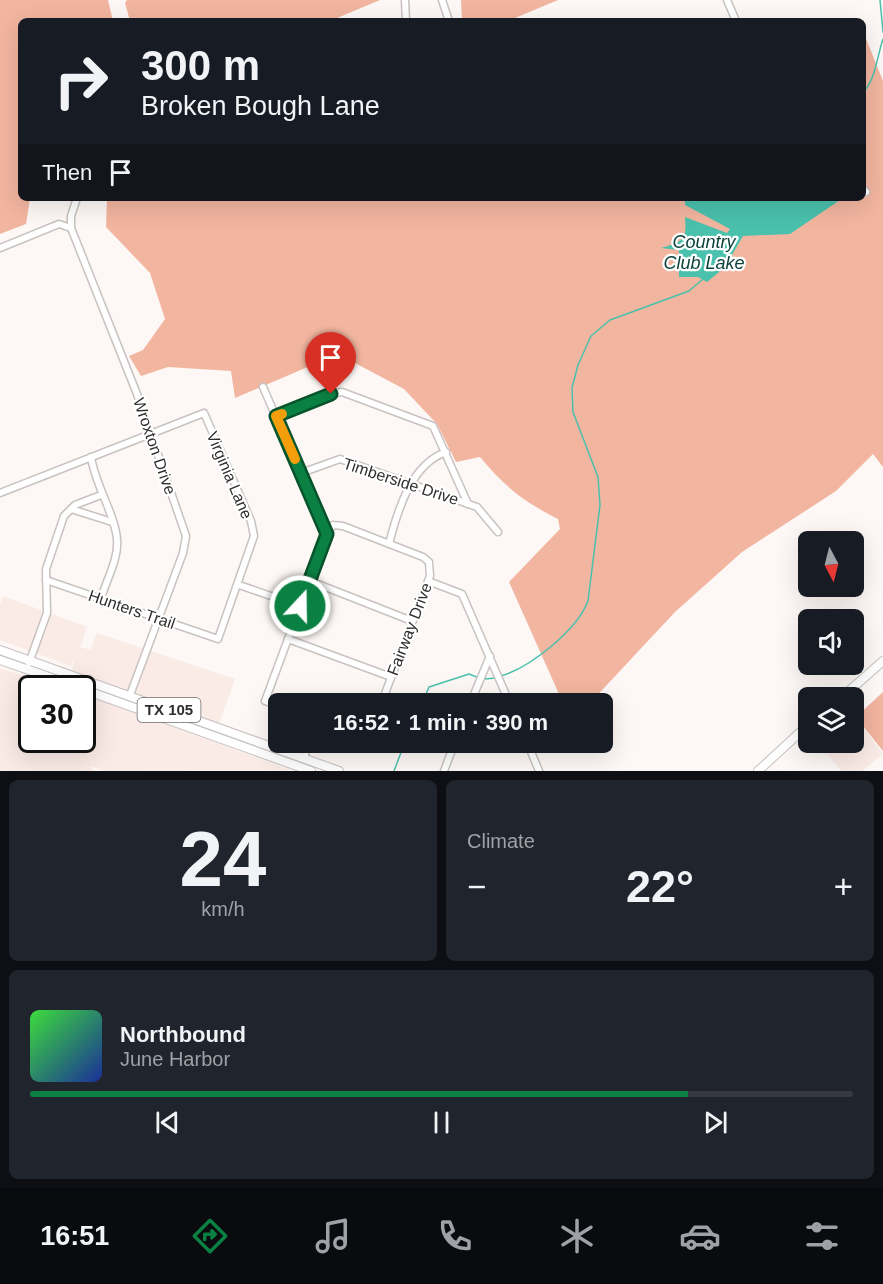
<!DOCTYPE html>
<html lang="en">
<head>
<meta charset="utf-8">
<style>
	:root { --surface:#171b24; --page:#20242c; --text:#f1f3f6; --muted:#9ea1a6; --line:#363941; --accent:#0b8043 }
	body { margin:0; font-family:Helvetica,sans-serif; background:var(--page); color:var(--text); height:100vh; display:flex; flex-direction:column; font-size:22px; white-space:nowrap }
	* { box-sizing:border-box; margin:0 }
	p { font-size:20px; color:var(--muted) }
	.icon { flex:none; width:33px; height:33px; fill:none; stroke:currentColor; stroke-width:2; stroke-linecap:round; stroke-linejoin:round }
	.map { position:relative; height:771px; overflow:hidden }
	.details { display:flex; flex-direction:column; gap:9px; padding:9px; background:#0d0f14; flex:1 }
	.details>* { flex:none }
	.banner { position:absolute; left:18px; top:18px; width:848px; height:183px; border-radius:9px; box-shadow:0 6px 24px #0002; background:#171b24; color:var(--text); overflow:hidden }
	.needle { width:39px; rotate:173deg }
	.tools { position:absolute; left:798px; top:531px; display:grid; gap:12px }
	.tools a { display:grid; place-items:center; width:66px; height:66px; border-radius:9px; background:var(--surface); box-shadow:0 6px 24px #0002; font-size:30px }
	.speed { position:absolute; left:18px; top:675px; display:flex; gap:12px; font-size:30px; font-weight:700; text-align:center }
	.speed>* { display:grid; place-content:center; width:78px; height:78px; border-radius:50%; background:var(--surface); box-shadow:0 6px 24px #0002; line-height:1 }
	.speed .limit { border:3px solid #111; border-radius:9px; background:#fff; color:#111 }
	.pin { position:absolute; display:grid; place-items:center; width:51px; height:51px; color:#fff; margin:-62px -26px; border-radius:50% 50% 50% 0; rotate:-45deg; box-shadow:0 0 6px #0007 }
	.pin .icon { rotate:45deg }
	.me { position:absolute; width:66px; margin:-33px; rotate:21deg; stroke-linejoin:round; filter:drop-shadow(0 0 4px #0008) }
	.turn { display:flex; align-items:center; gap:21px; height:126px; padding:0 24px; font-size:27px }
	.turn .icon { width:78px; height:78px; stroke-width:2.5 }
	.turn b { display:block; font-size:42px; line-height:51px }
	.then { display:flex; align-items:center; height:57px; padding:0 24px; background:#0003; gap:12px; font-size:22px }
	.big { font-size:45px; font-weight:700; line-height:1.1 }
	.details .card { flex:1; display:flex; flex-direction:column; justify-content:center; gap:9px; min-width:0; padding:0 21px; border-radius:9px; background:var(--page) }
	.details .dial { align-items:center; gap:0 }
	.dial b { font-size:78px; line-height:1 }
	.song { display:flex; align-items:center; gap:18px }
	.cover { width:72px; height:72px; border-radius:9px; background:linear-gradient(135deg,hsl(120 70% 55%),hsl(230 70% 35%)) }
	.played { height:6px; border-radius:3px; background:linear-gradient(90deg,var(--accent) 80%,var(--line) 80%) }
	.keys { display:flex; justify-content:space-around; direction:ltr }
	.heat { display:flex; justify-content:space-between; align-items:center; font-size:33px; direction:ltr }
	.details .tiles { flex:1; display:grid; gap:9px; grid-template-columns:1fr 1fr }
	.card:last-child { grid-column:span 2 }
	.trip { position:absolute; left:268px; top:693px; width:345px; height:60px; border-radius:9px; background:var(--surface); box-shadow:0 6px 24px #0002; font-weight:700; line-height:60px; text-align:center }
	.tabs { display:flex; height:96px; justify-content:space-around; align-items:center; background:#090b0e; color:var(--muted) }
	.tabs .icon { width:42px; height:42px }
	.tabs .on { color:var(--accent) }
	.tabs b { font-size:27px; color:var(--text) }
	.map>svg:first-child { display:block }
	.built { fill:#faebe6 }
	.green { fill:#f2b59f }
	.water { fill:#4ac1ad }
	.lines { fill:none; stroke-linecap:round; stroke-linejoin:round }
	.stream { stroke:#4ac1ad; stroke-width:1.5 }
	.minor-casing { stroke:#c8c2c0; stroke-width:9 }
	.major-casing { stroke:#c8c2c0; stroke-width:10 }
	.minor { stroke:#fff; stroke-width:6 }
	.major { stroke:#fff; stroke-width:8 }
	.route-casing { stroke:#07532c; stroke-width:15 }
	.route { stroke:#0b8043; stroke-width:10 }
	.slow { stroke:#f59e0b; stroke-width:10 }
	.labels { text-anchor:middle; stroke-width:4.5; stroke-linejoin:round; paint-order:stroke }
	.shield { fill:#fff; stroke:#6e6d6c; stroke-width:1.5 }
	.shield-label { font-size:15px; font-weight:bold; fill:#302e2d }
	.street-label { font-size:16px; fill:#302e2d; stroke:#fff }
	.water-label { font-size:18px; font-style:italic; fill:#0b4139; stroke:#fff }
</style>
</head>
<body>
<div class="map">
<svg width="883" height="771" viewBox="0 0 883 771">
	<rect width="100%" height="100%" fill="#fdf7f5"/>
	<g class="built">
		<polygon points="3,596 87,627 81,645 78,646 90,650 97,633 235,679 219,724 72,671 75,656 71,666 0,640 0,606"/>
		<polygon points="0,668 59,688 32,688 32,740 82,740 83,694 290,770 105,771 91,766 93,771 0,771"/>
		<polygon points="856,717 883,754 862,771 841,771 820,744 854,742 854,719"/>
	</g>
	<g class="green">
		<polygon points="0,0 108,0 113,21 21,21 21,198 30,198 26,224 0,234"/>
		<polygon points="127,0 380,0 330,21 130,21 125,3"/>
		<polygon points="461,0 558,0 508,21 462,21"/>
		<path d="M863 31 883 81V467L873 454 836 491 742 552 675 612 590 703H563L509 582 560 529 558 519C524 502 504 486 480 457L456 462 437 424 404 389 338 354 235 398 231 371 168 367 141 376 129 356 143 350 165 319 150 273 106 227 107 198H862Z"/>
		<polygon points="883,692 883,751 856,717"/>
	</g>
	<path class="water" d="M685 198H843L790 234 743 236 725 267 707 282 698 277H679V250L661 248C683 242 687 240 685 217L727 233 730 229 685 205Z"/>
	<g class="lines">
		<g class="stream">
			<polyline points="880,0 883,32"/>
			<path d="M862 93C875 83 877 56 883 39"/>
			<path d="M501 676C531 667 577 630 588 601L600 505 598 477 573 412 572 388 578 365 591 336 610 320 689 291 703 279"/>
			<polyline points="484,679 496,678"/>
			<polyline points="422,704 429,687 469,674 479,678"/>
			<polyline points="394,771 405,742"/>
		</g>
		<g class="minor-casing">
			<g id="minor">
				<polyline points="405,0 406,21"/>
				<polyline points="442,0 449,21"/>
				<polyline points="727,0 736,21"/>
				<polyline points="862,188 866,192"/>
				<polyline points="77,198 71,216 71,228 137,394 186,536 183,553 130,695"/>
				<polyline points="0,248 59,224 71,228"/>
				<polyline points="263,387 327,534 265,701 279,706"/>
				<polyline points="276,416 331,394 342,392 433,426 468,504"/>
				<path d="M91 457C95 485 115 514 117 539 119 558 107 579 101 598"/>
				<polyline points="301,473 340,459 477,507 498,532"/>
				<polyline points="0,493 204,413 251,521 254,536 218,639 46,580"/>
				<polyline points="71,509 112,522"/>
				<polyline points="327,534 333,525 343,526 423,557 429,562 430,576 381,704"/>
				<path d="M389 544C397 512 411 464 446 452"/>
				<polyline points="310,581 412,621"/>
				<polyline points="428,581 462,594 510,704"/>
				<polyline points="239,585 300,606"/>
				<polyline points="288,639 391,677"/>
				<polyline points="29,663 47,613 46,569 64,516 75,505 101,495"/>
				<polyline points="470,704 490,656"/>
				<polyline points="527,742 539,771"/>
				<polyline points="304,758 309,742"/>
				<polyline points="444,771 455,742"/>
			</g>
		</g>
		<g class="major-casing">
			<g id="major">
				<polyline points="0,650 339,771"/>
				<polyline points="0,660 81,688"/>
				<polyline points="82,689 311,771"/>
				<polyline points="841,698 883,661"/>
				<polyline points="758,771 808,725"/>
			</g>
		</g>
		<use href="#minor" class="minor"/>
		<use href="#major" class="major"/>
	</g>
	<g class="lines">
		<g class="route-casing">
			<polyline id="route" points="300,606 327,534 276,416 331,394"/>
		</g>
		<use href="#route" class="route"/>
		<polyline class="slow" points="282,414 276,416 295,459"/>
	</g>
	<g class="labels">
		<rect class="shield" x="137.5" y="698" width="63" height="24" rx="4.5"/>
		<g class="shield-label">
			<text x="169" y="715">TX 105</text>
		</g>
		<g class="street-label">
			<text transform="translate(155 446) rotate(71)" y="6">Wroxton Drive</text>
			<text transform="translate(230 475) rotate(67)" y="6">Virginia Lane</text>
			<text transform="translate(401 481) rotate(18)" y="6">Timberside Drive</text>
			<text transform="translate(132 609) rotate(19)" y="6">Hunters Trail</text>
			<text transform="translate(409 629) rotate(-69)" y="6">Fairway Drive</text>
		</g>
		<g class="water-label">
			<text x="704" y="248">Country<tspan x="704" dy="21">Club Lake</tspan></text>
		</g>
	</g>
</svg>
<div class="tools">
<a><svg class="needle" viewBox="-14 -14 28 28"><path d="M0-13l5 13h-10z" fill="#e53935"/><path d="M0 13l5-13h-10z" fill="#9ea1a6"/></svg></a>
<a><svg class="icon" aria-label="sound" viewBox="0 0 24 24"><path d="M4 9h4l5-4v14l-5-4H4zM17 9q2 3 0 6"/></svg></a>
<a><svg class="icon" aria-label="layers" viewBox="0 0 24 24"><path d="M12 4l9 5-9 5-9-5zM3 14l9 5 9-5"/></svg></a>
</div>
<div class="speed"><div class="limit">30</div></div>
<div class="pin" style="left:331px;top:394px;background:#d93025"><svg class="icon" aria-label="arrive" viewBox="0 0 24 24"><path d="M6 21V4h12l-3 4 3 4H6"/></svg></div>
<svg class="me" style="left:300px;top:606px" viewBox="-20 -20 40 40"><circle r="17" fill="#0b8043" stroke="#fff" stroke-width="3"/><path d="M0-11L8 9 0 5-8 9z" fill="#fff"/></svg>
<div class="trip">16:52 · 1 min · 390 m</div>
<div class="banner">
<div class="turn"><svg class="icon" aria-label="right" viewBox="0 0 24 24"><path d="M7 20v-9h11M14 6l5 5-5 5"/></svg><div><b>300 m</b>Broken Bough Lane</div></div>
<div class="then">Then<svg class="icon" aria-label="arrive" viewBox="0 0 24 24"><path d="M6 21V4h12l-3 4 3 4H6"/></svg></div>
</div>
</div>
<section class="details">
<div class="tiles">
<div class="card dial"><b>24</b><p>km/h</p></div>
<div class="card"><p>Climate</p>
<div class="heat"><a>−</a><b class="big">22°</b><a>+</a></div>
</div>
<div class="card">
<div class="song"><i class="cover"></i><div><b>Northbound</b><p>June Harbor</p></div></div>
<div class="played"></div>
<div class="keys"><svg class="icon" aria-label="previous" viewBox="0 0 24 24"><path d="M18 5L8 12l10 7zM5 5v14"/></svg><svg class="icon" aria-label="pause" viewBox="0 0 24 24"><path d="M8 5v14M16 5v14"/></svg><svg class="icon" aria-label="next" viewBox="0 0 24 24"><path d="M6 5l10 7-10 7zM19 5v14"/></svg></div>
</div>
</div>
</section>
<nav class="tabs">
<b>16:51</b>
<svg class="icon on" aria-label="directions" viewBox="0 0 24 24"><path d="M12 3l9 9-9 9-9-9zM9 14v-3h6M13 9l2 2-2 2"/></svg>
<svg class="icon" aria-label="music" viewBox="0 0 24 24"><path d="M9 18V5l10-2v13"/><circle cx="6" cy="18" r="3"/><circle cx="16" cy="16" r="3"/></svg>
<svg class="icon" aria-label="phone" viewBox="0 0 24 24"><path d="M5 4h4l2 5-3 2q2 4 5 5l2-3 5 2v4C11 20 4 13 5 4z"/></svg>
<svg class="icon" aria-label="climate" viewBox="0 0 24 24"><path d="M12 3v18M4 7l16 10M4 17L20 7"/></svg>
<svg class="icon" aria-label="car" viewBox="0 0 24 24"><path d="M5 17H2v-5l4-1 3-4h7l3 4 3 1v5h-3M9 17h6M6 11h13"/><circle cx="7" cy="17" r="2"/><circle cx="17" cy="17" r="2"/></svg>
<svg class="icon" aria-label="filters" viewBox="0 0 24 24"><path d="M4 7h16M4 17h16"/><circle cx="9" cy="7" r="2"/><circle cx="15" cy="17" r="2"/></svg>
</nav>
</body>
</html>
